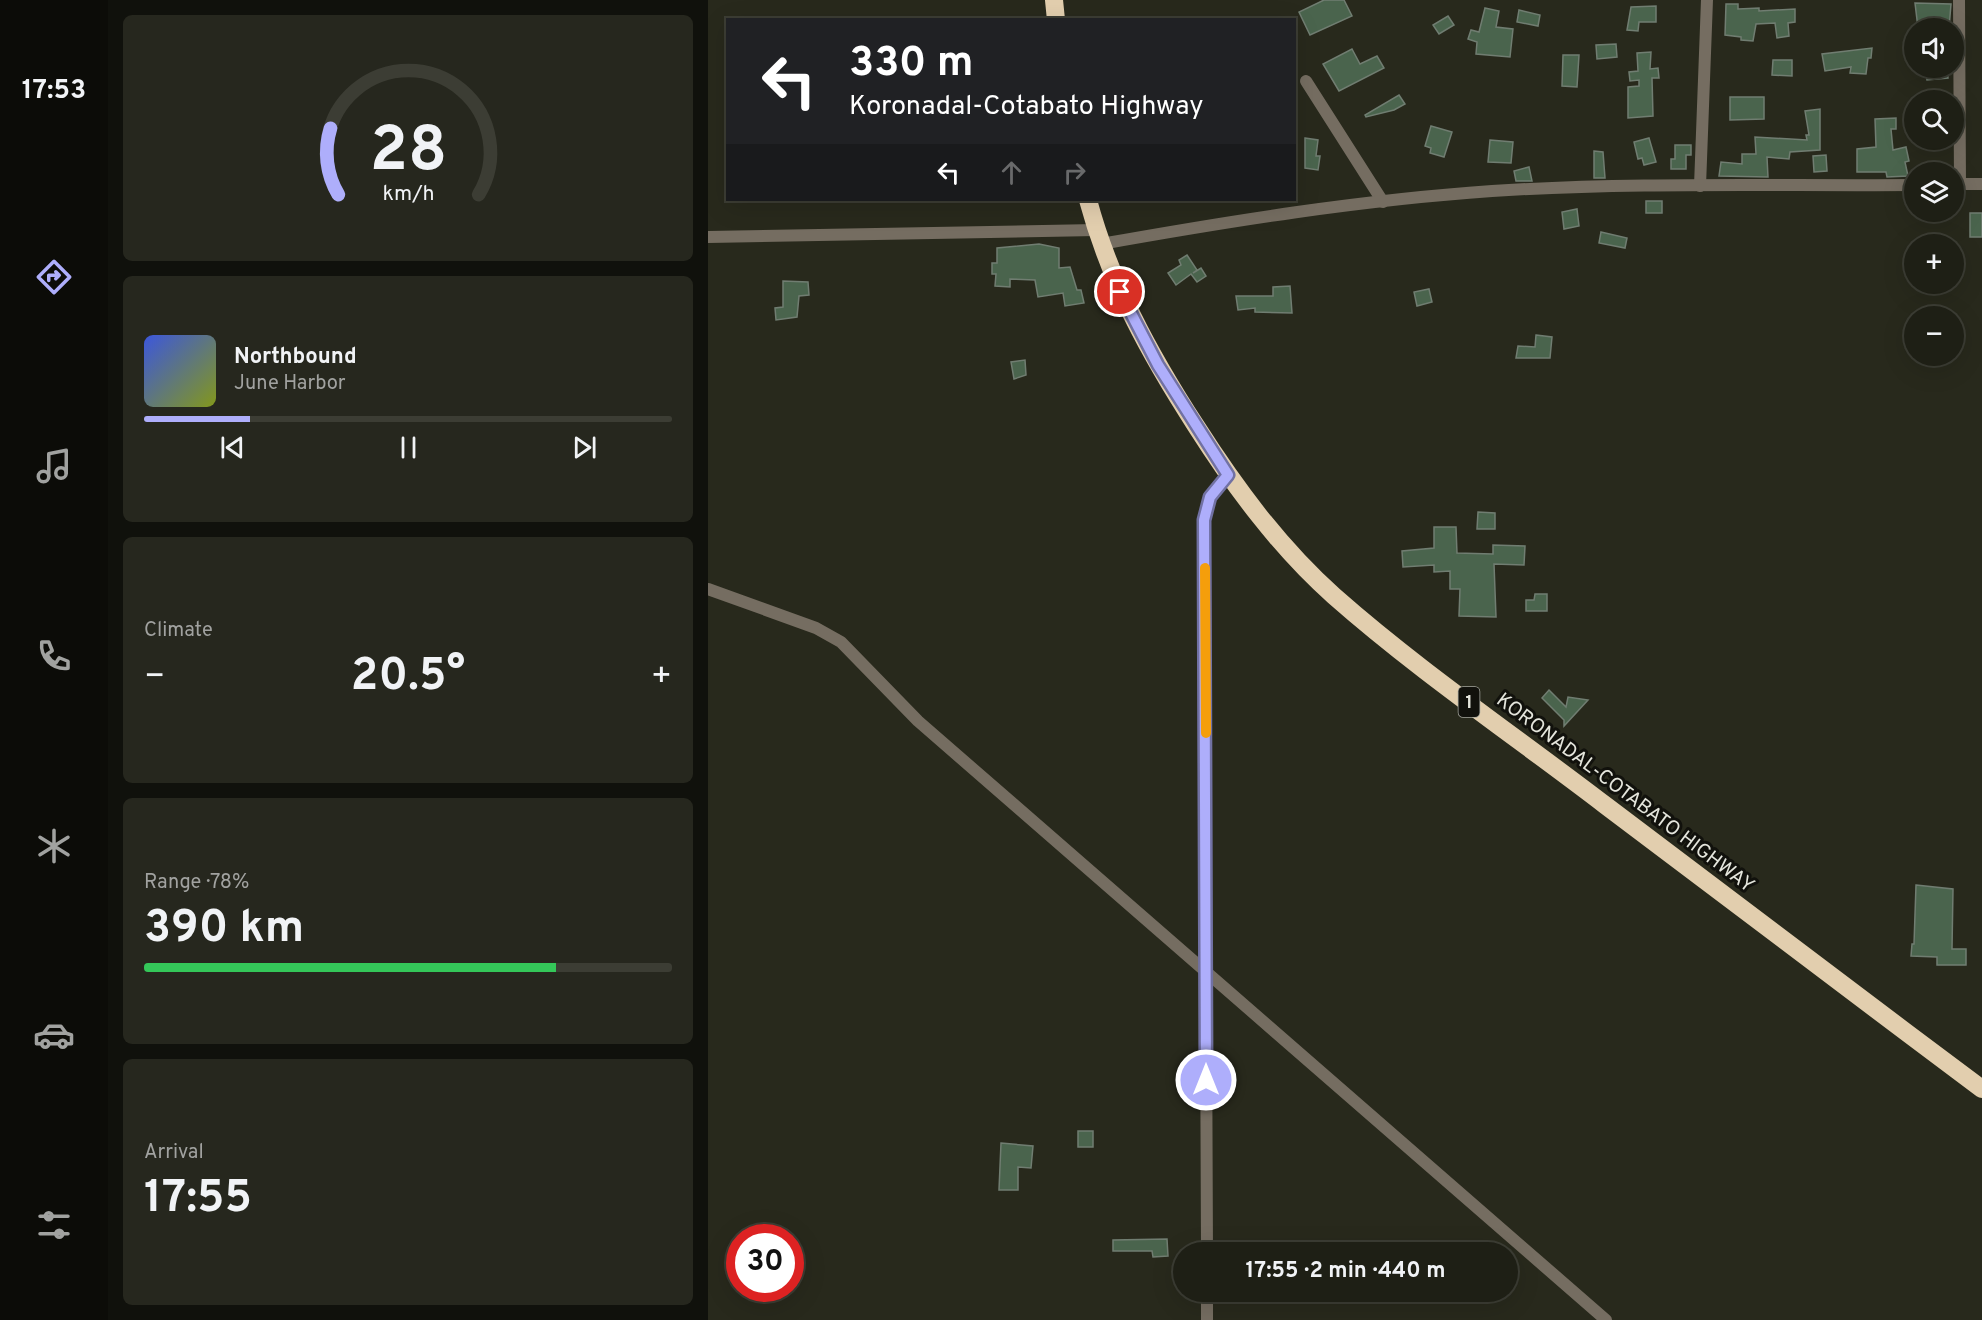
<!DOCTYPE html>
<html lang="en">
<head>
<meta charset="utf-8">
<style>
	:root { --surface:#1e1f15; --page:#26271e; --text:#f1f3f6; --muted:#a1a2a0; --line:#3c3d34; --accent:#aeaefb }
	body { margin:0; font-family:Overpass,sans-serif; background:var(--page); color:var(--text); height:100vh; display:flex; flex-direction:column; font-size:22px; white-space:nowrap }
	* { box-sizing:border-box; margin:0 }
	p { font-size:20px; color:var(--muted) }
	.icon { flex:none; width:33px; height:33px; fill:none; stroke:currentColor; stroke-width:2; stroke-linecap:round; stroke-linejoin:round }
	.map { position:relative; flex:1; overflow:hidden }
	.panel { display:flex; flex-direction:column; gap:15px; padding:15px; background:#10110c; width:600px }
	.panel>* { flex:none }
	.banner { position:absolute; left:18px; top:18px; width:570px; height:183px; border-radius:0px; box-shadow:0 6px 24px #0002,0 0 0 2px var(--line); background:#202124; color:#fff; overflow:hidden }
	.tools { position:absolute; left:1196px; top:18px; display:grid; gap:12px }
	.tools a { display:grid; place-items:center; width:60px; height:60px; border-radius:50%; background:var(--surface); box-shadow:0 6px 24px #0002,0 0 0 2px var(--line); font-size:30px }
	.speed { position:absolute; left:18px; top:1224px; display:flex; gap:12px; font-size:30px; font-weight:700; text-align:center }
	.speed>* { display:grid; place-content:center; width:78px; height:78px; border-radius:50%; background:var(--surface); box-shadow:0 6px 24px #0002,0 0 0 2px var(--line); line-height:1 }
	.speed .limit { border:9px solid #d22; background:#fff; color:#111 }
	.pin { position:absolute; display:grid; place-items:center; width:51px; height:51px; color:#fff; margin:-26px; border:3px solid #fff; border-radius:50%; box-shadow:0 2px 6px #0007 }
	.me { position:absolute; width:66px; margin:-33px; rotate:0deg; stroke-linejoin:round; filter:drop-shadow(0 0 4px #0008) }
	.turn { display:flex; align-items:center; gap:21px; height:126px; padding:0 24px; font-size:27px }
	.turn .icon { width:78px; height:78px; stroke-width:2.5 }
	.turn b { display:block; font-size:42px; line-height:51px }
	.lanes { display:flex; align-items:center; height:57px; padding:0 24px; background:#0003; justify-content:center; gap:30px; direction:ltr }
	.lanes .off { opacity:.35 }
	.big { font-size:45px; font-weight:700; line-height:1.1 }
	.panel .widget { flex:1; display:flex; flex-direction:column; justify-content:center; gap:9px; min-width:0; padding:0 21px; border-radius:9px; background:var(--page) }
	.panel .dial { align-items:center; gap:0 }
	.dial svg { height:156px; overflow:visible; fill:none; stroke:var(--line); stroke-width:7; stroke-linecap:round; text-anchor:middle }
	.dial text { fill:var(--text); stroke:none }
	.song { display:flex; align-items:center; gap:18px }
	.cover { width:72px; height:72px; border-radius:9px; background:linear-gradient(135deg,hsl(230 70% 55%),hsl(70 70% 35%)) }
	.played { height:6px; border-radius:3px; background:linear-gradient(90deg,var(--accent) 20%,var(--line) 20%) }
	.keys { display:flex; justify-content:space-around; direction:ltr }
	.heat { display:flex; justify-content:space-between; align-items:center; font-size:33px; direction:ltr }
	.charge { height:9px; border-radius:4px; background:linear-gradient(90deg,#34c759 78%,var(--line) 0) }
	.trip { position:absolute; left:465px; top:1242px; width:345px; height:60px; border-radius:30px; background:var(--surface); box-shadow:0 6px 24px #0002,0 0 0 2px var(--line); font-weight:700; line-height:60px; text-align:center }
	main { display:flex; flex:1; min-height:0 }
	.tab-bar { display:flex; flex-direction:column; width:108px; justify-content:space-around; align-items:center; background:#0c0c08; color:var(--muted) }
	.tab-bar .icon { width:42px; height:42px }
	.tab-bar .current { color:var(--accent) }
	.tab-bar b { font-size:27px; color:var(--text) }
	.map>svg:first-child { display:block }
	.building { fill:#4a644d; stroke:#707d71; stroke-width:1.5 }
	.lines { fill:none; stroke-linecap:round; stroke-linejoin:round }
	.street { stroke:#756d61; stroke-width:12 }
	.highway { stroke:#e2ceae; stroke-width:18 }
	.route-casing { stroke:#7171a3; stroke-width:15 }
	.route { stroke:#aeaefb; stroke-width:10 }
	.slow { stroke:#f59e0b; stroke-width:10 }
	.labels { text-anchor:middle; stroke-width:6; stroke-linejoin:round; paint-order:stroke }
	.shield { fill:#11110c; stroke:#a5a69e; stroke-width:1.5 }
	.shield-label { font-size:18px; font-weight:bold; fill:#e5e6dd }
	.street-label { font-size:20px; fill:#e5e6dd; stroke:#11110c }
</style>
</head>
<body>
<main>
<nav class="tab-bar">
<b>17:53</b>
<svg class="icon current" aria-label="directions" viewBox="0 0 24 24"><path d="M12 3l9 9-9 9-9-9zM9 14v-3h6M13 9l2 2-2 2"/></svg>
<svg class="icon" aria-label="music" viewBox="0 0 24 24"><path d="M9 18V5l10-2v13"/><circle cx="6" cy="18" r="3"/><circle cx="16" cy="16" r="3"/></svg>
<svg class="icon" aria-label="phone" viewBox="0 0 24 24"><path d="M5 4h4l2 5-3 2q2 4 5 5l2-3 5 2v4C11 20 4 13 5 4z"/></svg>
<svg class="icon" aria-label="climate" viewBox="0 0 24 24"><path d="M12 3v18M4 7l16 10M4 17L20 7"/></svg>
<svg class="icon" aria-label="car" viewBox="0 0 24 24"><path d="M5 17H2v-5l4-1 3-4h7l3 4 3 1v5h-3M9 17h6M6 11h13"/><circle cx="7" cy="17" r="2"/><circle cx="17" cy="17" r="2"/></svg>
<svg class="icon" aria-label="filters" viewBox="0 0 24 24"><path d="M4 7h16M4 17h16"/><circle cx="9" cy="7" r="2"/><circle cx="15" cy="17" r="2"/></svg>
</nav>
<section class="panel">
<div class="widget dial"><svg viewBox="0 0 100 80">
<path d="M14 69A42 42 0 1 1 86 69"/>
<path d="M14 69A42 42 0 0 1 10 35" stroke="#aeaefb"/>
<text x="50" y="56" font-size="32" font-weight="700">28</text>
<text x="50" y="72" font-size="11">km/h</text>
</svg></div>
<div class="widget">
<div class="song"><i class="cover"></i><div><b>Northbound</b><p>June Harbor</p></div></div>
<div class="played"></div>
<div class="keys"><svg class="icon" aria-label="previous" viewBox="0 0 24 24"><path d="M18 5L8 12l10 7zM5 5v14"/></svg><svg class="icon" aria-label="pause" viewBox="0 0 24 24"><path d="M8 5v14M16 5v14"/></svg><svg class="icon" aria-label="next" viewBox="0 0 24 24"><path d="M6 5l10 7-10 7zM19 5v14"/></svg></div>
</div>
<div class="widget"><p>Climate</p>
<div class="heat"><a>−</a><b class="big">20.5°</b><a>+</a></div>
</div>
<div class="widget"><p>Range · 78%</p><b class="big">390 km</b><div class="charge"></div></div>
<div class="widget"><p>Arrival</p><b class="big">17:55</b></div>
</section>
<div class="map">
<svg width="1274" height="1320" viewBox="0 0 1274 1320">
	<rect width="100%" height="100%" fill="#28291c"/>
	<g class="building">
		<polygon points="616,0 636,0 644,16 602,35 591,12"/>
		<polygon points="1207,3 1243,4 1241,28 1210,28"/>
		<polygon points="1018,4 1030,4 1030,9 1051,8 1051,11 1087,9 1087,22 1080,23 1081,36 1069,38 1067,23 1048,24 1045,41 1033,40 1033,37 1017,35"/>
		<polygon points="948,6 948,22 931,22 930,31 919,30 923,7"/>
		<polygon points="777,8 791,11 788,27 805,29 802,57 768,54 769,42 760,39 763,30 771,32"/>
		<polygon points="811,10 832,15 830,26 809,22"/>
		<polygon points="740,16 746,25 731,34 725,25"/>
		<polygon points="908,44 909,57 889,59 888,45"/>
		<polygon points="1164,48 1163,58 1160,58 1158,74 1142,73 1143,67 1117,71 1114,54"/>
		<polygon points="644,49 652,64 669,56 676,68 631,91 615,64"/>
		<polygon points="943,52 942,69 950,68 951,78 944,78 945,116 920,118 920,87 931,86 931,80 922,81 921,72 930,71 929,53"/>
		<polygon points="855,55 871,55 869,87 854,86"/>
		<polygon points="1065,60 1084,60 1084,76 1064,75"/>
		<polygon points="1218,68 1239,68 1240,78 1219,80"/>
		<polygon points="691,95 697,104 686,110 658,117 657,115"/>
		<polygon points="1022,97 1056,97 1056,119 1022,120"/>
		<polygon points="1112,109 1112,150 1082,152 1081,159 1059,157 1060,177 1011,176 1013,162 1034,164 1034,154 1048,154 1047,137 1099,140 1098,135 1101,135 1097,111"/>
		<polygon points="1188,118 1188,129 1183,129 1185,150 1198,147 1201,161 1197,162 1200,176 1179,177 1178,172 1149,172 1149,149 1168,147 1167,119"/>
		<polygon points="723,126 744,132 736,157 722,153 723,148 717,146"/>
		<polygon points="597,138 610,140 608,156 612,156 610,170 597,168"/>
		<polygon points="941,138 948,162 936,165 934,158 930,159 926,142"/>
		<polygon points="782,140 805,142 803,163 780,162"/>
		<polygon points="967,145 983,145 983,155 978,155 978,169 963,169 963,159 967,159"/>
		<polygon points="886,151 895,152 897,178 886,178"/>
		<polygon points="1118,155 1119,171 1106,172 1105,156"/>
		<polygon points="821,167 824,181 808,181 806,171"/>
		<rect x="938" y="201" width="16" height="12"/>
		<polygon points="869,209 871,226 856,229 854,212"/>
		<rect x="1262" y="213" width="12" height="24"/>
		<polygon points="893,232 919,238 917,248 891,243"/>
		<polygon points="331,244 351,248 351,268 362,267 369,290 373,290 376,303 357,306 355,293 330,297 327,280 302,279 302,287 287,286 288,274 284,274 284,263 289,263 289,248"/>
		<polygon points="479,255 489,270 485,273 493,268 498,276 489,282 483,274 468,285 460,273 473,265 471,260"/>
		<polygon points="75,281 100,282 101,295 91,296 89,317 68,320 67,308 75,307"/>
		<polygon points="582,286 584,313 547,312 547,308 530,310 528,296 565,296 565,287"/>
		<polygon points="721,289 724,302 709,306 706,292"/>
		<polygon points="828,335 844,337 842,358 808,358 810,346 827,347"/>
		<polygon points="317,360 318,375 306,379 303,362"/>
		<polygon points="770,512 787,513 787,529 769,529"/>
		<polygon points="726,527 748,527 749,553 785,554 785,545 817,546 816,565 786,564 788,617 751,616 752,589 742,589 742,571 726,572 726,565 695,567 694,551 726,548"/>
		<polygon points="827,594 839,594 839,611 818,611 818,600 826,600"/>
		<polygon points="841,690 858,707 860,697 880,700 856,726 856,720 834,698"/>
		<polygon points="1208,885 1245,889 1244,949 1258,949 1258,965 1229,965 1229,957 1203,956 1204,944 1206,944"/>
		<rect x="370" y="1131" width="15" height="16"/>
		<polygon points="293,1143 325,1146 323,1168 310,1167 310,1190 291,1190"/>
		<polygon points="459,1239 460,1256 445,1257 444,1251 405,1251 405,1240"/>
	</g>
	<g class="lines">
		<g class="street">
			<polyline points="1251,0 1252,184"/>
			<polyline points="598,81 675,202"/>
			<polyline points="1245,184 1274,184"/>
			<polyline points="992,186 999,0"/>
			<polyline points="0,237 388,230"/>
			<path d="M393 244C522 221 653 200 784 191 924 182 1066 186 1206 185"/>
			<polyline points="0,589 108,628 133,642 210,721 898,1320"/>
			<polyline points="499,1252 496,520 502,497 520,475"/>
			<polyline points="499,1320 499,1292"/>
		</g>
		<g class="highway">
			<polyline points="346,0 348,20"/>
			<path d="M380 200C402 282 442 355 488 426 527 487 571 547 626 596 711 671 807 736 897 805 1023 900 1148 995 1274 1089"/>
		</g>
	</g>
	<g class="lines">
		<g class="route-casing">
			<polyline id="route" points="412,292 450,365 520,475 502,497 496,520 498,1080"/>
		</g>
		<use href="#route" class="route"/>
		<polyline class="slow" points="497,568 498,733"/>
	</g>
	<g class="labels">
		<rect class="shield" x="750.5" y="687" width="21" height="30" rx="4.5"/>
		<g class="shield-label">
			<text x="761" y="708">1</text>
		</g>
		<g class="street-label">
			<text transform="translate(918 792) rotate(37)" y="7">KORONADAL-COTABATO HIGHWAY</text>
		</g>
	</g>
</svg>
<div class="tools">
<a><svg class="icon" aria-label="sound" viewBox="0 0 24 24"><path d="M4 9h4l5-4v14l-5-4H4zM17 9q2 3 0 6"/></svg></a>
<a><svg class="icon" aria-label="search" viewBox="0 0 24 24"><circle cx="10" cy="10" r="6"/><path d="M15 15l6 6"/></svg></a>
<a><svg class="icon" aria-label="layers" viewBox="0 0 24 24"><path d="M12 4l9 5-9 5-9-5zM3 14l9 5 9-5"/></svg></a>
<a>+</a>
<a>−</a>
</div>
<div class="speed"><div class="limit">30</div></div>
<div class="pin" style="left:412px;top:292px;background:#d93025"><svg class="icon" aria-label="arrive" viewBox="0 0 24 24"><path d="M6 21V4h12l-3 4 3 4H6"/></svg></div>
<svg class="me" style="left:498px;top:1080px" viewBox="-20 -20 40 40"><circle r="17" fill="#aeaefb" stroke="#fff" stroke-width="3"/><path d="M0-11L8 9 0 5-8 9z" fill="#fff"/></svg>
<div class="trip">17:55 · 2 min · 440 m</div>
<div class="banner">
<div class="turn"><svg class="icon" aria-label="left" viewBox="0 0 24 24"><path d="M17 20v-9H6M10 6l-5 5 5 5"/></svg><div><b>330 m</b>Koronadal-Cotabato Highway</div></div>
<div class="lanes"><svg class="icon" aria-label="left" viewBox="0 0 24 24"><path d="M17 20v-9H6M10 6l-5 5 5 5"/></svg><svg class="icon off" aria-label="ahead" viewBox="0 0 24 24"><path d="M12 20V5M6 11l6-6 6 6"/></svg><svg class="icon off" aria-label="right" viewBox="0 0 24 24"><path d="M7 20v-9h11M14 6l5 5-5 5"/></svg></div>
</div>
</div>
</main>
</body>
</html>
